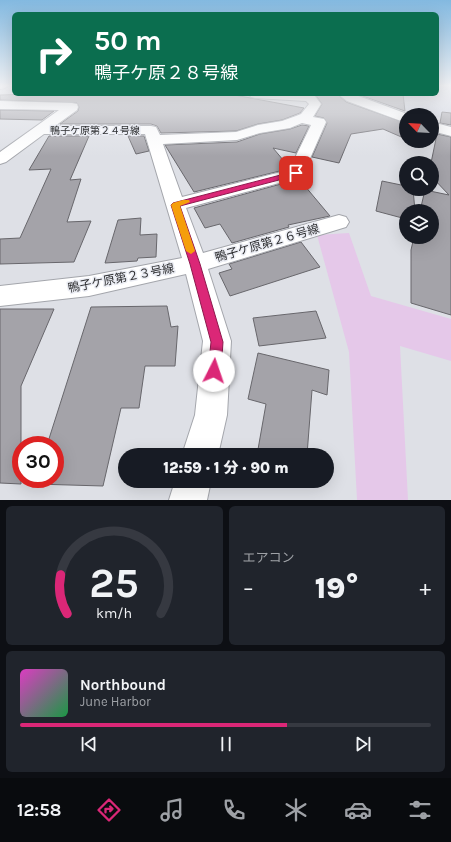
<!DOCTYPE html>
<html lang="ja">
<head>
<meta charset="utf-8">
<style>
	:root { --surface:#171b24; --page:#20242c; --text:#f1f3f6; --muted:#9ea1a6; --line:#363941; --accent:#db2777 }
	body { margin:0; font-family:Karla,"Noto Sans JP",sans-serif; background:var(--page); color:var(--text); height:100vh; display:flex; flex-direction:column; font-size:15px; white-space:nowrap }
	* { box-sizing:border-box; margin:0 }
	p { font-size:13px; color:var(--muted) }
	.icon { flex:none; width:22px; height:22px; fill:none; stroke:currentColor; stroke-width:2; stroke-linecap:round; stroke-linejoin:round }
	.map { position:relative; height:500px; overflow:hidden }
	.sheet { display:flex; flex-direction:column; gap:6px; padding:6px; background:#0d0f14; flex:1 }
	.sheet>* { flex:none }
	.banner { position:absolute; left:12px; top:12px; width:427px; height:84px; border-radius:6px; box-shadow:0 4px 16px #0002; background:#0b6e4f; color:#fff; overflow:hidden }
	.needle { width:26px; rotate:295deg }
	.controls { position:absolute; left:399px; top:108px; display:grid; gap:8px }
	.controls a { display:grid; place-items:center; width:40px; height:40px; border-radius:50%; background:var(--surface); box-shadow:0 4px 16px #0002; font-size:20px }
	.speed { position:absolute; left:12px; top:436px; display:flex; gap:8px; font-size:20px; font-weight:700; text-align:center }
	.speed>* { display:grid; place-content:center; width:52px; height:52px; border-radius:50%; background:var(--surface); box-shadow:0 4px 16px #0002; line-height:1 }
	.speed .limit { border:6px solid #d22; background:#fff; color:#111 }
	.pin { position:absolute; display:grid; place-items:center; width:34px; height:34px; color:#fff; margin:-17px; border-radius:8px; box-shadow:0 2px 6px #0006 }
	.me { position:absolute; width:44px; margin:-22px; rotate:4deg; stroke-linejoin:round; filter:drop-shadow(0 0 3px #0008) }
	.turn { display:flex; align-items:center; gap:14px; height:84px; padding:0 16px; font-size:18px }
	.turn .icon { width:52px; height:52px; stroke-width:2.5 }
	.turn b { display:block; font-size:28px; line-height:34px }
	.big { font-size:30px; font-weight:800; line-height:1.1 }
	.sheet .card { flex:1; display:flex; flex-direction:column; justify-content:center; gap:6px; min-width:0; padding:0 14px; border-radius:6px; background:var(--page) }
	.sheet .dial { align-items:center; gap:0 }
	.dial svg { height:104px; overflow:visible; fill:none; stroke:var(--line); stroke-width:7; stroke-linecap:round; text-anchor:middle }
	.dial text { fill:var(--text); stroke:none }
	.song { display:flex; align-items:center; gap:12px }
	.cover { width:48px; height:48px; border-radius:6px; background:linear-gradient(135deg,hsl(310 70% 55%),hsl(140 70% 35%)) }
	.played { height:4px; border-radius:2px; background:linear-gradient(90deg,var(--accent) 65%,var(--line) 65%) }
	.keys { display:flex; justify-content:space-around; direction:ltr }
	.heat { display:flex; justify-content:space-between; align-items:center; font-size:22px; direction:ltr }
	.sheet .tiles { flex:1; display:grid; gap:6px; grid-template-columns:1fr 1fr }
	.card:last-child { grid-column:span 2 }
	.trip { position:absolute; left:118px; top:448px; width:216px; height:40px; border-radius:20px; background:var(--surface); box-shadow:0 4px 16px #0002; font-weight:800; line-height:40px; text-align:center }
	.menu { display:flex; height:64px; justify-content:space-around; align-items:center; background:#090b0e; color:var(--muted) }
	.menu .icon { width:28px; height:28px }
	.menu .selected { color:var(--accent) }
	.menu b { font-size:18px; color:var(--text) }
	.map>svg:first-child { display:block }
	.built { fill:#d0d4e0 }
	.green { fill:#e5c8e9 }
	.building { fill:#a4a3a9; stroke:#68676c }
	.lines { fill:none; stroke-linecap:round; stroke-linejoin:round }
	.minor-casing { stroke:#a4a6ac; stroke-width:2 }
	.minor { fill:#fff; fill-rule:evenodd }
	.route { fill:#db2777; stroke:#8e194d }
	.slow { fill:#f59e0b }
	.labels { text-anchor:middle; stroke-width:3; stroke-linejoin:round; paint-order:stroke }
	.far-street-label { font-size:10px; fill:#2e2f31; stroke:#ebedf4 }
	.street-label { font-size:12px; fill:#2e2f31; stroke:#ebedf4 }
</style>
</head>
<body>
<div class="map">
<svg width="451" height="500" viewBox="0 0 451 500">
	<rect width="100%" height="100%" fill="#dee0e6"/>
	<polygon class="built" points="437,86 451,86 451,120 379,105 355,94 437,94"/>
	<polygon class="green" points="349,233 371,296 451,319 451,361 400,346 408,500 357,500 349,352 317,235"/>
	<g class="building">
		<polygon points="32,94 229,94 304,108 300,113 282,120 258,124 236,131 161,133 157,126 151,124 60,124 78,111 79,107 77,103 0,100 0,95"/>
		<polygon points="315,94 337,94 346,102 406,123 406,139 383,129 351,134 339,163 312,157 327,123 324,118 315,116 322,104"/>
		<polygon points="357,94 403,94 405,111"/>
		<polygon points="0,110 54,111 42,120 0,119"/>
		<polygon points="442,112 451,113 451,125 440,123"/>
		<polygon points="302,125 309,126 296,153 273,148 289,167 288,169 194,192 165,145 237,142 260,134 290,129"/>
		<polygon points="437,134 451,137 451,315 411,303 411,250 414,237 432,237 432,211 420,211 425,190 449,195 432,177 432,163 431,163"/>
		<polygon points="49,136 89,136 70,180 81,179 67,222 91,221 74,262 0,264 0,239 20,238 51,169 29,170"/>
		<polygon points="128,136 144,136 149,151 136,154"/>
		<polygon points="299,179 330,216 288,225 289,227 232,243 220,224 205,228 194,208"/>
		<polygon points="382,181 406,186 406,189 413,189 415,211 406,211 406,219 376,211"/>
		<polygon points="141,218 140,235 157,234 156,257 138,258 137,261 105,263 118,220"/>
		<polygon points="301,242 320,267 230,296 219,273 232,269 229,264"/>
		<polygon points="167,306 171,327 178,326 175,366 145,366 139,408 121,408 103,486 35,484 37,479 55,479 55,445 47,445 91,307"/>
		<polygon points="0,309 54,309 21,386 21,484 0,483"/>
		<polygon points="316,311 326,338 259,346 253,318"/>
		<polygon points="258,353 329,370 327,395 312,390 307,455 257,455 266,404 248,399"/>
	</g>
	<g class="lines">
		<g class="minor-casing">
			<g id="minor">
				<polygon points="0,86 7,86 5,88 0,89"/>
				<path d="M249 94H305L314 95 321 104 313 117 324 119 326 122 302 177 186 208 203 253 339 215 346 217 349 222 346 227 208 269 231 341 227 415 218 455H182L195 415 203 341 186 274 89 296 0 306V286L89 276 182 258 145 134H44L6 162 0 164V152L59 110 0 109V101L72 103 77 104 78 107 77 110 55 126H151L156 127 160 135 236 132 258 125 282 121 296 116 301 114 309 104 306 101 255 98 251 97ZM302 123 311 125 289 170 182 197 163 144 237 140 260 133 290 128Z"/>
				<polygon points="338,94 353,94 410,115 406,115 406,122 401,121 347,101"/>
				<polygon points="432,122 451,127 451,136 432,131"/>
				<polygon points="175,481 211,481 207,500 169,500"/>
			</g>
		</g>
		<use href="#minor" class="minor"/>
	</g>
	<linearGradient id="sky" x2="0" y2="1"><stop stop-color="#83b9e0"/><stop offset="0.55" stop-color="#f0f1f4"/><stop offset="1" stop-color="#f0f1f4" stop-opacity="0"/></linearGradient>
	<rect width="451" height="156" fill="url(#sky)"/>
	<polygon class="route" points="296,171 298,172 298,175 180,206 200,264 223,342 221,371 219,375 214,377 210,375 208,371 211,342 190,264 171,205 173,203"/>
	<polygon class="slow" points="183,200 189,200 190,202 180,206 195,251 191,254 186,251 171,205 173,203"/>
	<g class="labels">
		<g class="far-street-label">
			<text x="95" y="134">鴨子ケ原第２４号線</text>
		</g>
		<g class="street-label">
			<text transform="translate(267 243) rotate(-16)" y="4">鴨子ケ原第２６号線</text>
			<text transform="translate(121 278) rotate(-11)" y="4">鴨子ケ原第２３号線</text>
		</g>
	</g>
</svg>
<div class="controls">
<a><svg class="needle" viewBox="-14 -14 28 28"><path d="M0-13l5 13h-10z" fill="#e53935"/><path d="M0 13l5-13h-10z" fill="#9ea1a6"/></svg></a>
<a><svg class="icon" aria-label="search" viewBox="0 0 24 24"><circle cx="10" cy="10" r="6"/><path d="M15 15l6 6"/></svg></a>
<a><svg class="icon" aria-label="layers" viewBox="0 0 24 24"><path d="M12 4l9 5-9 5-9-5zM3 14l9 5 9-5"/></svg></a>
</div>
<div class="speed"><div class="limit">30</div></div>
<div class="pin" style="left:296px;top:173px;background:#d93025"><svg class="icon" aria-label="arrive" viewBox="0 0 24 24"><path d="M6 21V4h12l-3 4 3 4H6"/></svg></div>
<svg class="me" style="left:214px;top:371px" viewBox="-20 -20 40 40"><circle r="19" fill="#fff"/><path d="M0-13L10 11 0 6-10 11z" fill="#db2777"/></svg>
<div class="trip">12:59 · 1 分 · 90 m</div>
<div class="banner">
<div class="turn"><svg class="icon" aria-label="right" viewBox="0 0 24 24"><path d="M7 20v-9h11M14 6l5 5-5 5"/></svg><div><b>50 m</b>鴨子ケ原２８号線</div></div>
</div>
</div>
<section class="sheet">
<div class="tiles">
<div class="card dial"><svg viewBox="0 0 100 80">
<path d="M14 69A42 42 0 1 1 86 69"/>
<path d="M14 69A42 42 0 0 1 9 39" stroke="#db2777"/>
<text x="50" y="56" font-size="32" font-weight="700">25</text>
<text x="50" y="72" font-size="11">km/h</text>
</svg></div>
<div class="card"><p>エアコン</p>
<div class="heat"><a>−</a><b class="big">19°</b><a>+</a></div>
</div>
<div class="card">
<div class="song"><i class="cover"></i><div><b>Northbound</b><p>June Harbor</p></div></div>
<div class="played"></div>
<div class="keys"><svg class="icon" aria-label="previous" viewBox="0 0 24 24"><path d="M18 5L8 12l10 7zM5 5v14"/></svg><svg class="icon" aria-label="pause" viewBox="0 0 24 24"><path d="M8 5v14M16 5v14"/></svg><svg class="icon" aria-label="next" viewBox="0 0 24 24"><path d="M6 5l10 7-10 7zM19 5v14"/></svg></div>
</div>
</div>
</section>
<nav class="menu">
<b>12:58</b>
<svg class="icon selected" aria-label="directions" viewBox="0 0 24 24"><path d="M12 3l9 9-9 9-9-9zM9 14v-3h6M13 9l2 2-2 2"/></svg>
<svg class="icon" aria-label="music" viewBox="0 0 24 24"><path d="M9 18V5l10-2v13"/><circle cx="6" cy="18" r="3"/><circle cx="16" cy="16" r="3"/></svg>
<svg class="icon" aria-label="phone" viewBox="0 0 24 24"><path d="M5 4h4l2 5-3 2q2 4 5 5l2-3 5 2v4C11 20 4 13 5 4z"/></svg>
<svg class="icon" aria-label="climate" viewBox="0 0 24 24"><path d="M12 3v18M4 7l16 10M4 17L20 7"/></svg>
<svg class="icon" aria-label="car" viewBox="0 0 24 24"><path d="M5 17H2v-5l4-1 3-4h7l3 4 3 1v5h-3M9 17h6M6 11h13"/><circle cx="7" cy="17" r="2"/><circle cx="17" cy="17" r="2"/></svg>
<svg class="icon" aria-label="filters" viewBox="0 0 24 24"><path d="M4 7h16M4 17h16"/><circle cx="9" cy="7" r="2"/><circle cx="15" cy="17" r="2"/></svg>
</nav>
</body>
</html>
